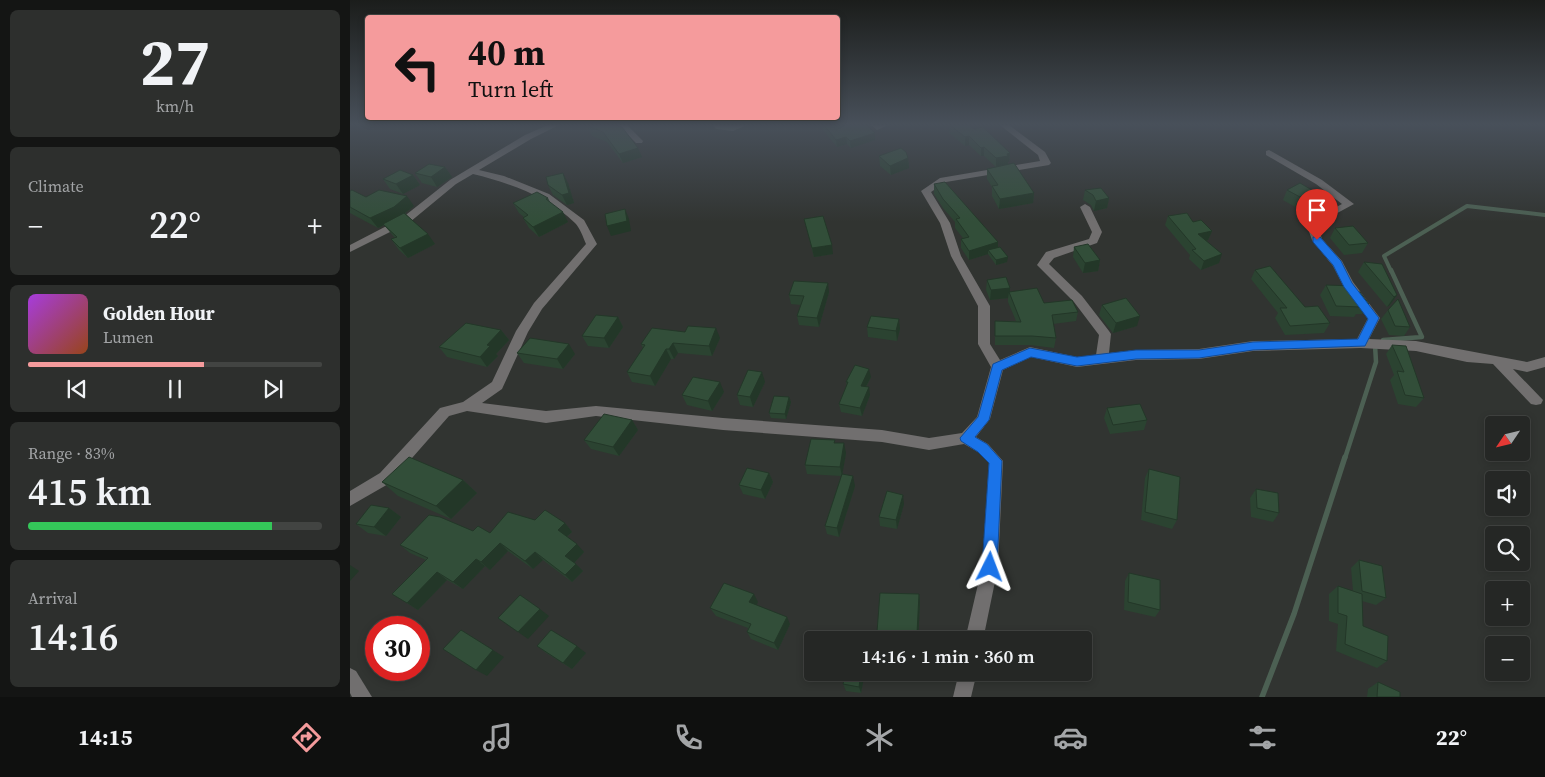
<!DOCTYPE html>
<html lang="en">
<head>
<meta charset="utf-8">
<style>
	:root { --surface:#252725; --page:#2d2f2d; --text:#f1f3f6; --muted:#a3a5a7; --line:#424442; --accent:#f59b9c }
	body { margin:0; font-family:"Source Serif 4",serif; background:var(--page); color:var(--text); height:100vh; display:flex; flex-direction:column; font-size:19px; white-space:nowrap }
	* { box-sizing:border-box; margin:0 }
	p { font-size:16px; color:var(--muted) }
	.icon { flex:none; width:28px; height:28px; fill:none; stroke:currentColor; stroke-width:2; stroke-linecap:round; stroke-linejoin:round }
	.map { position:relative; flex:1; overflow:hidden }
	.drawer { display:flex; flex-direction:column; gap:10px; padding:10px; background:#141514; width:350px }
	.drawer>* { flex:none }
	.top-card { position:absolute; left:15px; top:15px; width:475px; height:105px; border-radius:5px; box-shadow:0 2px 8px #0003,0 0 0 1px var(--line); background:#f59b9c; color:#111; overflow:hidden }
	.needle { width:32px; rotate:235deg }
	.buttons { position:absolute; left:1135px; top:416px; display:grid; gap:10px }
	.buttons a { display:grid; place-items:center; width:45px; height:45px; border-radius:5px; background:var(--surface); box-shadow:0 2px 8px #0003,0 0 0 1px var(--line); font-size:25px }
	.speed { position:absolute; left:15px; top:616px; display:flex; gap:10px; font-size:25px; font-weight:700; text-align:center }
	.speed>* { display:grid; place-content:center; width:65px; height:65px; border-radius:50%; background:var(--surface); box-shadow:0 2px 8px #0003,0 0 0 1px var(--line); line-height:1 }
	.speed .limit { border:8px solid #d22; background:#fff; color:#111 }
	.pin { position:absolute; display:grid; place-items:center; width:42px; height:42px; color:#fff; margin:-51px -21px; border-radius:50% 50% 50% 0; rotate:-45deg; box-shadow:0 0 5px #0007 }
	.pin .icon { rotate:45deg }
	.me { position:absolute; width:55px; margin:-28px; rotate:3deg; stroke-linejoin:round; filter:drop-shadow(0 0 4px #0008) }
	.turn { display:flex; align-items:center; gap:18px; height:105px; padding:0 20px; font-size:22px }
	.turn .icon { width:65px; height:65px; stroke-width:2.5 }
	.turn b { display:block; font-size:35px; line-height:42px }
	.big { font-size:38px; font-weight:600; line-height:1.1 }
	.drawer .card { flex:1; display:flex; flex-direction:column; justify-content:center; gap:8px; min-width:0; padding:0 18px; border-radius:8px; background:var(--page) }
	.drawer .dial { align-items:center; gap:0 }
	.dial b { font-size:65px; line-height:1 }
	.song { display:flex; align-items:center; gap:15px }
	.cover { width:60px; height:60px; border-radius:8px; background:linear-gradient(135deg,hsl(280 70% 55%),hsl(20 70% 35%)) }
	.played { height:5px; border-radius:2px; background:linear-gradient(90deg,var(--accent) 60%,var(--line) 60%) }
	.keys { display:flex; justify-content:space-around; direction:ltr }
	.heat { display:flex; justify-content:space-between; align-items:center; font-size:28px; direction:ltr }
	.charge { height:8px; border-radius:4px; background:linear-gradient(90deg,#34c759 83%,var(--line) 0) }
	.trip { position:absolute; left:454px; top:631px; width:288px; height:50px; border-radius:5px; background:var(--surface); box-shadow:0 2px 8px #0003,0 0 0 1px var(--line); font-weight:600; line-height:50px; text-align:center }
	.tabs { display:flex; height:80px; justify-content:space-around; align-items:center; background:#0f100f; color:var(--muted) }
	.tabs .icon { width:35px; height:35px }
	.tabs .on { color:var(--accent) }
	.tabs b { font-size:22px; color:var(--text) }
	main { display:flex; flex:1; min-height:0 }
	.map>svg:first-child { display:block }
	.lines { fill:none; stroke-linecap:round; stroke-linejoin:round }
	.stream-far2 { stroke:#4c6053; stroke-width:4 }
	.stream-far1 { stroke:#4c6053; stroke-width:4.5 }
	.stream { stroke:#4c6053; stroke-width:5.5 }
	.minor { fill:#716f6f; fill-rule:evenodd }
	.wall { fill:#2b4331 }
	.shaded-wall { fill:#233728 }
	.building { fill:#324e39; stroke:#233728 }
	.route { fill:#1a73e8; stroke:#114b97 }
</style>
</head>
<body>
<main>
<section class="drawer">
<div class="card dial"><b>27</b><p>km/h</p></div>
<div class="card"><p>Climate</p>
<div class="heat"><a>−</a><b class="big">22°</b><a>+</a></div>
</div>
<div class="card">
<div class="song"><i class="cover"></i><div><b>Golden Hour</b><p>Lumen</p></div></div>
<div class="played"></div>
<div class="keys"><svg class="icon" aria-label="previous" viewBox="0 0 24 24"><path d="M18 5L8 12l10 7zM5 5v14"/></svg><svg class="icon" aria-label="pause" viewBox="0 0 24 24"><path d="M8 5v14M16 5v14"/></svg><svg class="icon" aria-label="next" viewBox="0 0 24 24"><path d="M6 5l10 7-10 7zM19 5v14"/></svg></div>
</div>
<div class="card"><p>Range · 83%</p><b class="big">415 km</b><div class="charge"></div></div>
<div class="card"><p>Arrival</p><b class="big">14:16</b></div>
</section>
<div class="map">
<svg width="1195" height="697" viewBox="0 0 1195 697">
	<rect width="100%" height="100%" fill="#313431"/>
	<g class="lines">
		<polyline class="stream-far2" points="1041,271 1034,256 1117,206 1195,215"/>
		<g class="stream-far1">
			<polyline points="1033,340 1072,337 1041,270"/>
			<polyline points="995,458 1026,362 1025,345"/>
		</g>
		<polyline class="stream" points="912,697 944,614 995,457"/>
		<g class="minor">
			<path d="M198 125H209L181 139 129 170 154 176 199 194 234 220 247 244 192 309 178 332 152 389 132 403 196 411 246 406 373 418 532 430 579 438 612 433 627 417 641 367 628 344V306L601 256 590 223 571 191 590 178 690 161 688 155 650 125H659L695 152 701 163 699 165 596 182 581 192 600 223 611 256 640 306V344L650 360 680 347 727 357 746 355 749 335 724 302 687 265 696 252 739 239 742 232 730 207 735 204 740 207 752 232 747 243 704 258 699 264 732 296 759 331 761 334 759 353 786 350 849 349 903 341 1007 339 1018 318 994 287 983 266 962 240 956 223 992 204 966 184 916 155V151L919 150 972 180 1004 204 967 224 972 239 992 261 1003 282 1030 318 1019 339 1066 341 1177 362 1195 357V367L1177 372 1163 369 1193 400 1191 404 1186 405 1181 404 1143 364 1117 362 1066 351 1011 348 903 351 849 359 786 360 727 367 681 357 653 370 640 419 626 437 638 444 653 461 648 567 633 640H615L632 567 639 463 628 452 614 444 579 450 532 442 373 430 246 416 196 423 117 411 99 416 40 483 0 506V491L30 473 90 408 113 402 142 382 166 331 184 303 236 244C233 237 230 228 225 223 198 196 159 183 123 174L106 184 60 222 0 252V245L52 218 100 180 175 135Z"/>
			<polygon points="268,125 277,125 293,141 292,143 286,143"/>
			<polygon points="363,125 397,125 383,131 366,129"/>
			<polygon points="521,125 538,125 527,130"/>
			<polygon points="0,668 6,671 22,697 2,697 0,693"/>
			<polygon points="609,672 627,672 621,697 603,697"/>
		</g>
	</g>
	<g class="wall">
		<polygon points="241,125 288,148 292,157 273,163 257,142 242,136 238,126"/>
		<polygon points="469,125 516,125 525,140 501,148 497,144 487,147"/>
		<polygon points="599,125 619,125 624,129 660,153 659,162 658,162 658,164 684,193 683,203 649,209 642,196 642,187 637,179 637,169 646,167 634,156 631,156 619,145 615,146 599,133"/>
		<polygon points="529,156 558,158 559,168 541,175 530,166"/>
		<polygon points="95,167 102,177 87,187 72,183 65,173"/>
		<polygon points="63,175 70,185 53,194 40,189 33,179"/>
		<polygon points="218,183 224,203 217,205 203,195 198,185"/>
		<polygon points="584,184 648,247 657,262 646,265 638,254 619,260 611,248 611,239 613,238 605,228 605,222 593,208 584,194"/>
		<polygon points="735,190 759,198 757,208 744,211 741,205 733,200"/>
		<polygon points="937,190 958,200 945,207 933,200"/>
		<polygon points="0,191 16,197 64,206 55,213 85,244 58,258 49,250 41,239 45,238 34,225 28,228 0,213"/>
		<polygon points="198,198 200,202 218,222 189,237 179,228 173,218 174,217 169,213 163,203"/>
		<polygon points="818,216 843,222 862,231 858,240 856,241 869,263 851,270 839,259 840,255 815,225"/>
		<polygon points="454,219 483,254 464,257"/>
		<polygon points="985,228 1018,243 1012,253 994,255 980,238"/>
		<polygon points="724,247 750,260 748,271 733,273 723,257"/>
		<polygon points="1014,262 1047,295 1040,305 1037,307 1008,272"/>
		<polygon points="905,270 955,307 980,323 974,333 935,335 925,318 928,313 901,279"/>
		<polygon points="637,280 660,288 660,292 694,303 728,312 726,321 703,324 706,338 704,348 680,345 645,345 645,321 666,321 658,302 658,298 640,300 636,290"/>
		<polygon points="976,285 1007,292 1019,304 1012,314 1006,314 1004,317 980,316 970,295"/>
		<polygon points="479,292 469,327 449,325 447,316 451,305 441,304 439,295"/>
		<polygon points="752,305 787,326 763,333 749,315"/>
		<polygon points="1038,310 1060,327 1054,336 1039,335 1031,319"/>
		<polygon points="268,317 273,327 259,348 238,346 232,336"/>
		<polygon points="517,327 550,329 547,341 518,337"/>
		<polygon points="151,330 159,340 146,354 148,356 137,367 97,357 89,347"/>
		<polygon points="370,338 362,356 328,353 324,359 321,359 305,386 282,382 277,372 293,348 291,344"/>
		<polygon points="1042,345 1074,398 1066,407 1048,404 1040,380 1044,375 1036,354"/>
		<polygon points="167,353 225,354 213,369 174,363"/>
		<polygon points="521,377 516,387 520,395 512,416 491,412 489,404 497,386 496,382"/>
		<polygon points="415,382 403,407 390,405 387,395"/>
		<polygon points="374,392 362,411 337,405 332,395"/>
		<polygon points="439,397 441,402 436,419 421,418 419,413"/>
		<polygon points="757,408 797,420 794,430 760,434 754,418"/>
		<polygon points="282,420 288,430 269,456 241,449 234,440"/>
		<polygon points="496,453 492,475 505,486 489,537 477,534 475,526 491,476 457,474 455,465"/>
		<polygon points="799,469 827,520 822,529 791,520 795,478"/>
		<polygon points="419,473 423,482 415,499 393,494 389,485"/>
		<polygon points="113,480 127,493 101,519 48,496 32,482"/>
		<polygon points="906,489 929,513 923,522 901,517 900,498"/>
		<polygon points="554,504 547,529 530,526 529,517"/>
		<polygon points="39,508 51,517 36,536 18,533 6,524"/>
		<polygon points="185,520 215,523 222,532 217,537 234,552 224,563 233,571 222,582 193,560 183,569 158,551 140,570 135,566 113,589 97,580 68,610 42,594 76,560 60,553 50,545 123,531 140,533"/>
		<polygon points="1009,560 1036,598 1026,605 1012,601 1013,626 1037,661 1027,668 986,651 988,624 979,621 979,594 988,586 1003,591 1001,568"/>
		<polygon points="779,573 810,610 805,617 774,610 775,581"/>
		<polygon points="569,594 570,602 568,640 528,639 527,632"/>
		<polygon points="408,602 406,605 440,624 428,650 401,639 397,632 398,628 366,616 360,608"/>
		<polygon points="187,646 236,653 222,669 196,653"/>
		<polygon points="515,672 511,693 496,691 493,684"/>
		<polygon points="1028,682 1050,697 1017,697 1018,689"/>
	</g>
	<g class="shaded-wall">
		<polygon points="525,133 525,140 501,148 500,141"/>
		<polygon points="619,136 619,145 615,146 615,137"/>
		<polygon points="496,137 497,144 487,147 486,140"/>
		<polygon points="634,147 634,156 631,156 631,148"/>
		<polygon points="288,148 292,157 273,163 269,154"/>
		<polygon points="660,153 659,162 658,162 658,165 646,167 646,158"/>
		<polygon points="558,158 559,168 541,175 540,166"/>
		<polygon points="95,167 102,177 87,187 81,177"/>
		<polygon points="213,173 218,183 224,203 217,205 212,195"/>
		<polygon points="63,175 70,185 53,194 46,184"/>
		<polygon points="962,190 958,200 945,207 950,197"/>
		<polygon points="684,193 683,203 649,209 650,199"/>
		<polygon points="57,196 64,206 51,216 28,228 20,218"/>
		<polygon points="759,198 757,208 744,211 746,201"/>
		<polygon points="275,209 279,219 281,231 261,236 257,226"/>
		<polygon points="213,212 218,222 189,237 183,227"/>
		<polygon points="862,231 858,240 845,243 848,234"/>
		<polygon points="78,234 85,244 58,258 50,248"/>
		<polygon points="648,242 648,252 638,250 638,254 619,260 619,251"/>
		<polygon points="482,245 483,254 464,257 462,248"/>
		<polygon points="872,254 869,263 851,270 854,261"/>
		<polygon points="658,257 657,262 646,265 646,260"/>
		<polygon points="750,260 748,271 733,273 735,263"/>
		<polygon points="478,283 479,292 469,327 467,318"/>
		<polygon points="660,288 660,294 659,292 658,298 640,300 641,290"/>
		<polygon points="1047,295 1040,305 1037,307 1044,297"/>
		<polygon points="790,316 787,326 763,333 766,323"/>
		<polygon points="268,317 273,327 259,348 254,338"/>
		<polygon points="549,319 550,329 547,341 546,331"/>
		<polygon points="366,328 370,338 362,356 359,346"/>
		<polygon points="151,330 159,340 146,354 148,356 137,367 130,357 137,345"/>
		<polygon points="323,343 328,353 324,359 319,349"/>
		<polygon points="219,344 225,354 213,369 207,359"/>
		<polygon points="316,349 321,359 305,386 300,376"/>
		<polygon points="519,369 521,377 512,394 511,386"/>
		<polygon points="412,372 415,382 403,407 400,397"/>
		<polygon points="370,382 374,392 362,411 358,401"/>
		<polygon points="519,387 520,395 512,416 510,408"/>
		<polygon points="439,397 441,402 436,419 435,414"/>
		<polygon points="282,420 288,430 269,456 263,447"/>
		<polygon points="494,443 496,453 492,476 490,467"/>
		<polygon points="419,473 423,482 415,499 411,490"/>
		<polygon points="503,476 505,486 489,537 487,528"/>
		<polygon points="113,480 127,493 101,519 86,506"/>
		<polygon points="553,495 554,504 547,529 546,520"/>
		<polygon points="39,508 51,517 36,536 24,527"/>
		<polygon points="215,523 222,532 215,538 208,530"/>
		<polygon points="150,543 158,551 140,570 131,562"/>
		<polygon points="227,544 234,552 223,564 215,556"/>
		<polygon points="185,552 193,560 183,569 175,561"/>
		<polygon points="126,559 135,566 113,589 103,582"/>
		<polygon points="226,564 233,571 222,582 215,575"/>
		<polygon points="0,565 9,571 0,581"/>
		<polygon points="87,572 97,580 68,610 57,603"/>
		<polygon points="404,594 408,602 404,610 399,602"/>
		<polygon points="569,594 570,602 568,640 567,633"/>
		<polygon points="190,609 199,616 178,639 168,632"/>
		<polygon points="437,617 440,624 428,650 424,643"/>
		<polygon points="227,646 236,653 222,669 213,663"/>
		<polygon points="143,650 154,657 137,676 126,670"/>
		<polygon points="511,672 515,672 511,693 509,687"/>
	</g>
	<g class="building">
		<polygon points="241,125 265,125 272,127 288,148 269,154 253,132 238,126"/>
		<polygon points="474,125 516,125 525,133 500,141 496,137 486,140"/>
		<polygon points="600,125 619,125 624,129 633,127 660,153 657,154 658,156 646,158 634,147 631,148 619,136 615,137"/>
		<polygon points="551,148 556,152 558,158 540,166 529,156"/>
		<polygon points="664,163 684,193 650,199 642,186 648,185 637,169"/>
		<polygon points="79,164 95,167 81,177 65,173"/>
		<polygon points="50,170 63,175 46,184 33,179"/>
		<polygon points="213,173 219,193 212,195 198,185 196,177"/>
		<polygon points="595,182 648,242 619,251 611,239 619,237 606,219 610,218 593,199 584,184"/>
		<polygon points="950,183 962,190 950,197 937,190"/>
		<polygon points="751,188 759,198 746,201 743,195 735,190"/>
		<polygon points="2,190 16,197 29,190 57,196 44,207 20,218 0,207 0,191"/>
		<polygon points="187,192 198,198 196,199 213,212 183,227 173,218 178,215 163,203"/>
		<polygon points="275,209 277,221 257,226 255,214"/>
		<polygon points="54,213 78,234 50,248 41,239 47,237 33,224"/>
		<polygon points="837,213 843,222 851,220 862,231 848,234 872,254 854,261 842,250 846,249 818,216"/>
		<polygon points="473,216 482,245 462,248 454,219"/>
		<polygon points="1003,226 1018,243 999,245 985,228"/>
		<polygon points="738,244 750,260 735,263 724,247"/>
		<polygon points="650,247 658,257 646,260 638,250"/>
		<polygon points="1014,262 1032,264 1047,295 1044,297"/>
		<polygon points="920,266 955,307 968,306 980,323 940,326 930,308 937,308 905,270"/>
		<polygon points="656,277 660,288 641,290 637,280"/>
		<polygon points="444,281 478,283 467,318 447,316 454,296 439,295"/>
		<polygon points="976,285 1004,286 1007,292 1010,292 1019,304 1009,304 1010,307 986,306"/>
		<polygon points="687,288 694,303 722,300 728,312 702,315 706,338 682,336 645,336 645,321 671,322 659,292"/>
		<polygon points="776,298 790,316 766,323 752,305"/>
		<polygon points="1048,299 1060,327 1045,326 1038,310"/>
		<polygon points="246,315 268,317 254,338 232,336"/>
		<polygon points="521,316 549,319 546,331 517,327"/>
		<polygon points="116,323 151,330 137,345 140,346 130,357 89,347"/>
		<polygon points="338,326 366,328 359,346 323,343 319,349 316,349 300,376 277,372 295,345 291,344 302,328 335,332"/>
		<polygon points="180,338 219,344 207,359 167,353"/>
		<polygon points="1042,345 1056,346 1074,398 1055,395 1047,371 1054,372"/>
		<polygon points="505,365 519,369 511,386 519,387 510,408 489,404 498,382 496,382"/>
		<polygon points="398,370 412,372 400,397 387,395"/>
		<polygon points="343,377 370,382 358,401 332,395"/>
		<polygon points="424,396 439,397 435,414 419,413"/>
		<polygon points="790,404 797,420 763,425 757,408"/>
		<polygon points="254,414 282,420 263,447 234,440"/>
		<polygon points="461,439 485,440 484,443 494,443 490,467 455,465"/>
		<polygon points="59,457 113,480 86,506 32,482"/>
		<polygon points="397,468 419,473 411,490 389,485"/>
		<polygon points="799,469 830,477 827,520 795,512"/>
		<polygon points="492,474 503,476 487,528 475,526"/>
		<polygon points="906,489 928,493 929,513 907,508"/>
		<polygon points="537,491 553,495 546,520 529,517"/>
		<polygon points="21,505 39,508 24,527 6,524"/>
		<polygon points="195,510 215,523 208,530 227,544 215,556 226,564 215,575 185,552 175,561 150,543 131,562 126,559 103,582 87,572 57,603 42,594 78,558 50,545 79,515 90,517 123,531 128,526 140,533 158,512 185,520"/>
		<polygon points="1009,560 1032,566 1036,598 1012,591"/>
		<polygon points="779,573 810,580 810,610 778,602"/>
		<polygon points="374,583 404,594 399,602 437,617 424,643 397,632 401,624 360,608"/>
		<polygon points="988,586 1012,594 1013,626 1038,636 1037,661 995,644 997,616 988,613"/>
		<polygon points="530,593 569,594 567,633 527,632"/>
		<polygon points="170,595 190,609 168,632 148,618"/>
		<polygon points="111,630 143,650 126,670 93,649"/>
		<polygon points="201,630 227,646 213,663 187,646"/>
		<polygon points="496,672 511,672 509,687 493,684"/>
		<polygon points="1028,682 1050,692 1050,697 1027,697"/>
	</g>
	<linearGradient id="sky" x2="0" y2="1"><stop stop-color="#1b1d1b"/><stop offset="0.56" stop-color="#48505a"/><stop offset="1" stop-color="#48505a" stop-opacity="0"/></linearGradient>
	<rect width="1195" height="222" fill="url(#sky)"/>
	<polygon class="route" points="963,237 970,237 991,261 1002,283 1029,318 1015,346 903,350 849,358 786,359 727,366 681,357 652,370 639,420 625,437 637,444 652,461 647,567 645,572 640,574 635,572 632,567 639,463 628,452 611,441 610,438 628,417 643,364 680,348 727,357 786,350 849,350 903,342 1008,339 1018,319 994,287 983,265 963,242"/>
</svg>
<div class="buttons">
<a><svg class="needle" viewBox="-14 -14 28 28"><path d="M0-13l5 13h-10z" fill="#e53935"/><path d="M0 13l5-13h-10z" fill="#a3a5a7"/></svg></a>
<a><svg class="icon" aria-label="sound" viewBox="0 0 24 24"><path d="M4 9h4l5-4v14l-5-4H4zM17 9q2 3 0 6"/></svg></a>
<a><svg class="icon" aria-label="search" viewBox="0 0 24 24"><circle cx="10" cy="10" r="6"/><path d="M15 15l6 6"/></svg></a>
<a>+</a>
<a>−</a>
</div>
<div class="speed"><div class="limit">30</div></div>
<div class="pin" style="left:967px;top:240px;background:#d93025"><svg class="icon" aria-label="arrive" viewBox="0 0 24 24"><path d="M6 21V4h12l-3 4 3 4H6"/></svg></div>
<svg class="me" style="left:640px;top:567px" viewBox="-20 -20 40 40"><path d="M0-17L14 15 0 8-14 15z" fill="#1a73e8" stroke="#fff" stroke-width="4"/></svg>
<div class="trip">14:16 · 1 min · 360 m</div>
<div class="top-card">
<div class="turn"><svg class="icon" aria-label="left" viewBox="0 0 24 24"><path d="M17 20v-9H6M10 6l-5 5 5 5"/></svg><div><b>40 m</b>Turn left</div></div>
</div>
</div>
</main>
<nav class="tabs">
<b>14:15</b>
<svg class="icon on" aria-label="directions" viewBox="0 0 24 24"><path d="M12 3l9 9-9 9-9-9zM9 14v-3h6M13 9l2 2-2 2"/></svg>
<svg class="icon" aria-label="music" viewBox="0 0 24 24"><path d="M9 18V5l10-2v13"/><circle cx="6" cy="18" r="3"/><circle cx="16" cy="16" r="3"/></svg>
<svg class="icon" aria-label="phone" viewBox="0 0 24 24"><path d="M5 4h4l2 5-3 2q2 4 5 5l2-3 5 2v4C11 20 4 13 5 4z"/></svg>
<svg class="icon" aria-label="climate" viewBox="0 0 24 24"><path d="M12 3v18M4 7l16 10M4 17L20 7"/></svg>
<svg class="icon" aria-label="car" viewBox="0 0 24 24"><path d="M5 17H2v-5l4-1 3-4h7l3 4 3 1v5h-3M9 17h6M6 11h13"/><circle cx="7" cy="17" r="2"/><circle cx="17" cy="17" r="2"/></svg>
<svg class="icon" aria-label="filters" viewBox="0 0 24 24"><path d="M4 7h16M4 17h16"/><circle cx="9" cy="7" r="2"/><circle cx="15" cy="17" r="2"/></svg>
<b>22°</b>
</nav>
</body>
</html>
